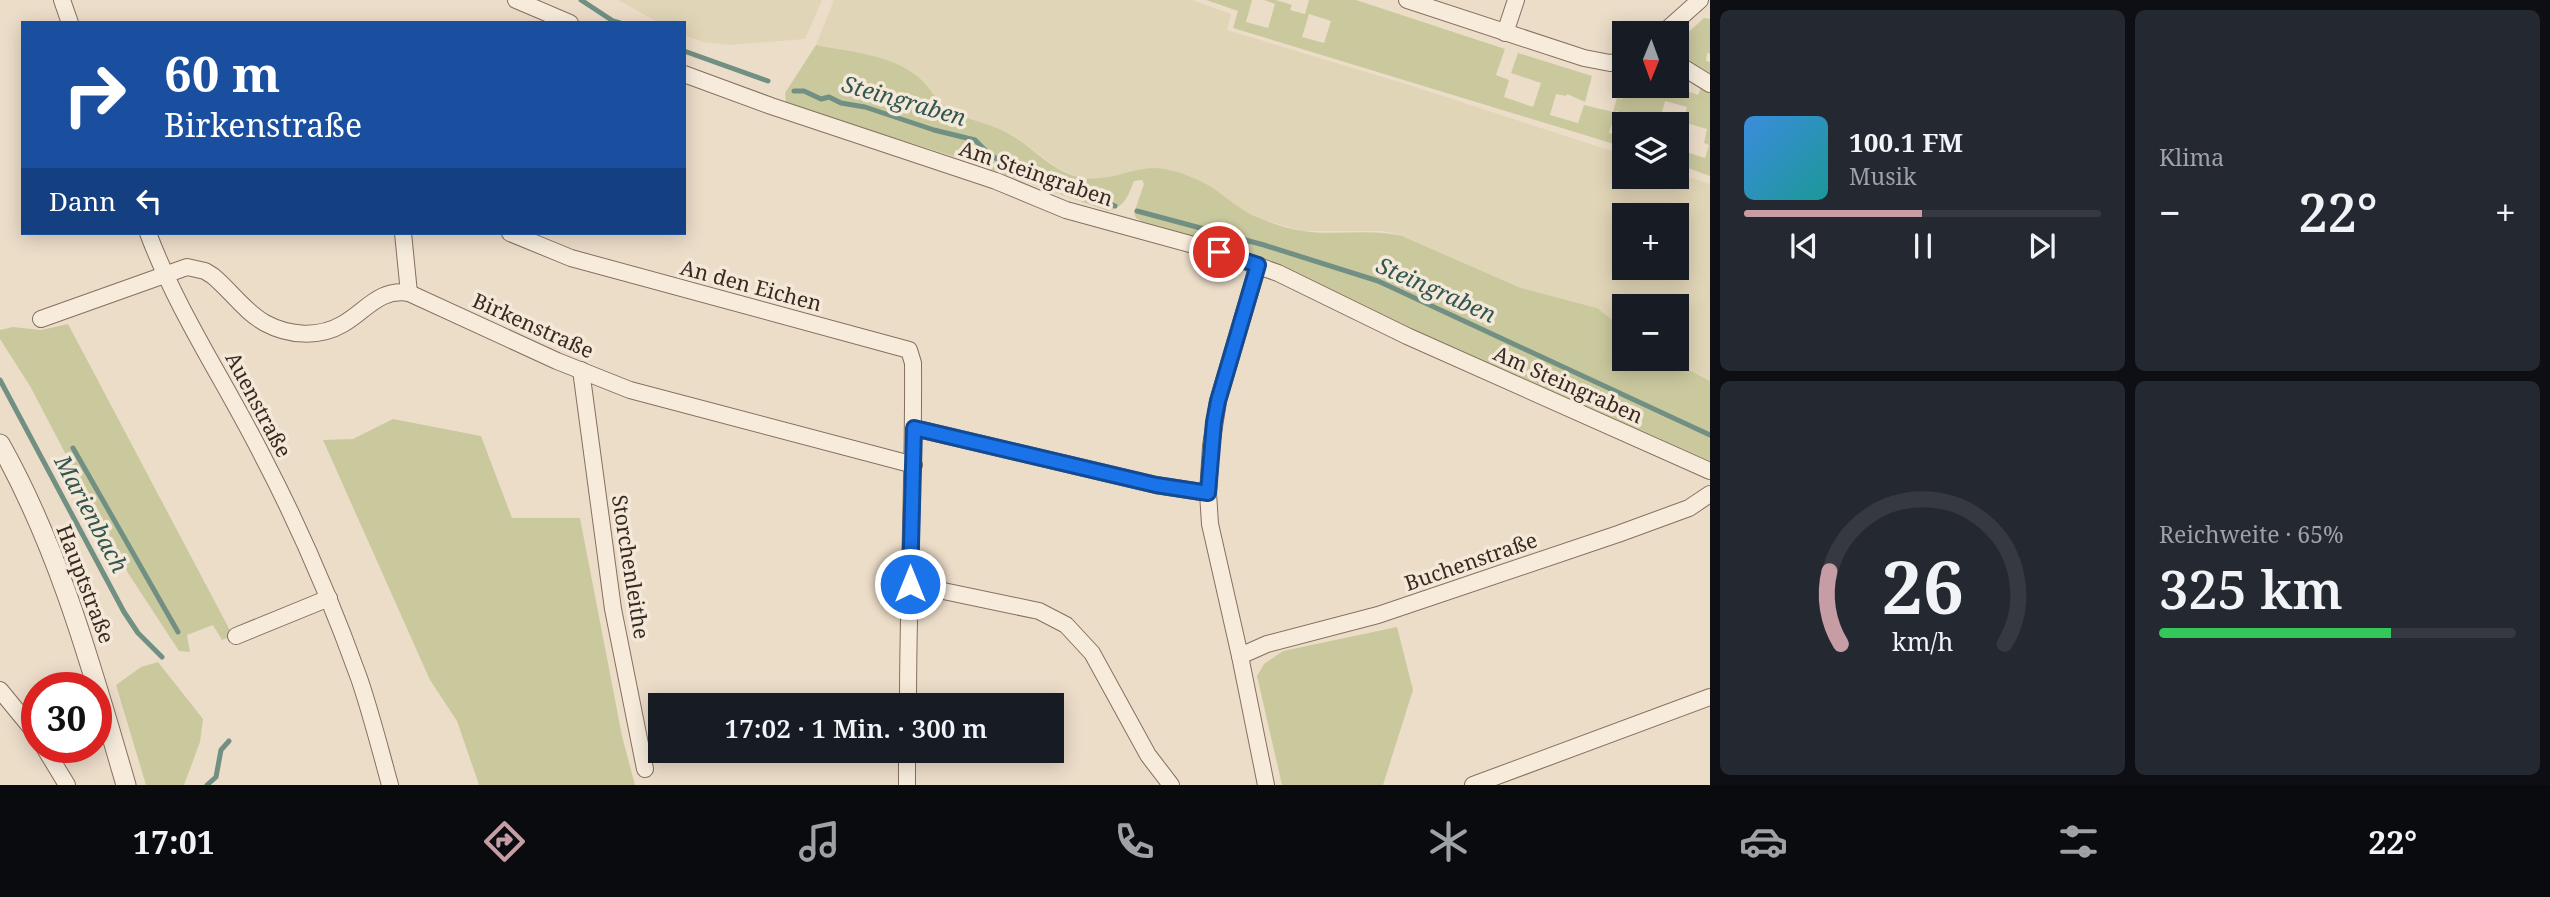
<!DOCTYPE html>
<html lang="de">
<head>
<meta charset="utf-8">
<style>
	:root { --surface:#171b24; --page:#242831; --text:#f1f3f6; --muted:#9ea1a6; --line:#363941; --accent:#c69da4 }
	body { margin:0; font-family:"Noto Serif",serif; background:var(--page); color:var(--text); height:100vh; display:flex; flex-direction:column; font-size:26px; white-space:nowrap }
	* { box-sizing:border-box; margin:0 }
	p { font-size:23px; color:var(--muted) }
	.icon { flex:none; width:38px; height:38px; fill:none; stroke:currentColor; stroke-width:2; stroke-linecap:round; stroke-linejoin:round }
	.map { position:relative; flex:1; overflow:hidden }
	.panel { display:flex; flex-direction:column; gap:10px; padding:10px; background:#0d0f14; width:840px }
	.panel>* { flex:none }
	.guide { position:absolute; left:21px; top:21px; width:665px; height:214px; border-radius:0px; box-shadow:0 4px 18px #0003; background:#1a4fa0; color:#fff; overflow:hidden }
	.needle { width:46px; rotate:181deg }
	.controls { position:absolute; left:1612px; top:21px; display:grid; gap:14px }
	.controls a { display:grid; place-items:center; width:77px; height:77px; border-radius:0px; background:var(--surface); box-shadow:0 4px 18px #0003; font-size:35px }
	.speed { position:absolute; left:21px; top:672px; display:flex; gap:14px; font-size:35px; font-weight:700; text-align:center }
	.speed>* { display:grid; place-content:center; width:91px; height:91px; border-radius:50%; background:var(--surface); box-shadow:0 4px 18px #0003; line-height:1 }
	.speed .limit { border:10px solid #d22; background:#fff; color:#111 }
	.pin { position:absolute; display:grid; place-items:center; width:60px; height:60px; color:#fff; margin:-30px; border:4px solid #fff; border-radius:50%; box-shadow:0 2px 7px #0007 }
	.me { position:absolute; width:77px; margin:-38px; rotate:0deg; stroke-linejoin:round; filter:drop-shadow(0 0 5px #0008) }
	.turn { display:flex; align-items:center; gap:24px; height:147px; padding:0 28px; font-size:32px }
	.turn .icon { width:91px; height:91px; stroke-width:2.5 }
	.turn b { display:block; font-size:49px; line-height:60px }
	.then { display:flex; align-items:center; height:66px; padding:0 28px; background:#0003; gap:14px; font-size:26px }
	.big { font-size:52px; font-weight:600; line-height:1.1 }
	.panel .tile { flex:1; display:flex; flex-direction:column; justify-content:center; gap:10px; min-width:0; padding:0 24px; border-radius:10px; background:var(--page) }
	.panel .dial { align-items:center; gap:0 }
	.dial svg { height:182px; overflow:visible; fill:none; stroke:var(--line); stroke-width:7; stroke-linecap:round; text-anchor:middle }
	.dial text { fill:var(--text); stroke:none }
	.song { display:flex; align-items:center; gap:21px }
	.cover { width:84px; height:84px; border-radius:10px; background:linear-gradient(135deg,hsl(210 70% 55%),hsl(180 70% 35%)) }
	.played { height:7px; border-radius:4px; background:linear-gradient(90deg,var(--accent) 50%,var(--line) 50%) }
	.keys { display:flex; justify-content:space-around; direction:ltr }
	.heat { display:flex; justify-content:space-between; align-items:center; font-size:38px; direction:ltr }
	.charge { height:10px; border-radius:5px; background:linear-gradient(90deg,#34c759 65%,var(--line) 0) }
	.panel .tiles { flex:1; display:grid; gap:10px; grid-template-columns:repeat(2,1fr) }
	.trip { position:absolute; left:648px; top:693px; width:416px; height:70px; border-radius:0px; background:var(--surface); box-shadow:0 4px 18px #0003; font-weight:600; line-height:70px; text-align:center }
	.tab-bar { display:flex; height:112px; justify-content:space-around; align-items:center; background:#090b0e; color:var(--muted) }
	.tab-bar .icon { width:49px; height:49px }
	.tab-bar .current { color:var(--accent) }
	.tab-bar b { font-size:32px; color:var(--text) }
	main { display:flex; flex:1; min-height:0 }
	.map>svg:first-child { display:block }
	.farmland { fill:#e1d5b7; fill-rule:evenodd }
	.green { fill:#cac99e; fill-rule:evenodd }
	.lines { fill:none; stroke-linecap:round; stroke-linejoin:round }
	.stream { stroke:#718f83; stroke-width:5 }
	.minor-casing { stroke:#876f5f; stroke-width:18 }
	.tertiary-casing { stroke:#876f5f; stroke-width:21 }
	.minor { stroke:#f7ecdc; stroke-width:16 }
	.tertiary { stroke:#f7ecdc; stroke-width:19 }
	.route-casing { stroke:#114b97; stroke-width:18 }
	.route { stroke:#1a73e8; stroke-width:12 }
	.labels { text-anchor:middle; stroke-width:7; stroke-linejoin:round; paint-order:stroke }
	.street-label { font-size:21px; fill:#392a21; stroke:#f4e8d9 }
	.water-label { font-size:23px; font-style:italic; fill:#325750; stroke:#f4e8d9 }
</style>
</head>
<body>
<main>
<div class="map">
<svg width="1710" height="785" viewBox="0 0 1710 785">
	<rect width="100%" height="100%" fill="#ecddc9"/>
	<g class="farmland">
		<polygon points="618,0 822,0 805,39 730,45 703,42 684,35 684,23 659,23"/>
		<path d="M834 0H1192L1231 14 1227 30 1409 85 1624 155V177H1676L1677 173 1710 184V381L1668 359H1676V306H1624V329L1597 308 1521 288 1402 236 1383 231H1301L1259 218 1234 205 1208 185 1179 173 1160 168 1114 178 1094 179 1075 176 1057 168 1013 135 951 111 943 106 917 76 878 58 816 45ZM1624 215H1676V268H1624Z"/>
	</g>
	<g class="green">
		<path d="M1206 0H1252L1246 22 1268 28 1275 4 1264 0H1276L1292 5 1290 10 1305 14 1309 0H1356L1505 49 1496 75 1509 80 1504 97 1533 107 1541 83 1511 73 1518 53 1592 76 1585 102 1567 94 1566 96 1556 94 1550 115 1578 123 1584 105 1613 112 1617 98 1622 99 1626 86H1673L1698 95 1701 88 1710 93V176L1677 164V149L1705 158 1709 145 1704 143 1707 129 1683 122 1687 107 1665 101 1661 116 1670 118 1668 124H1640L1641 119 1616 111 1609 133 1624 138V147L1233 28 1238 11ZM1309 14 1331 21 1324 43 1302 37Z"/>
		<polygon points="1704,18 1710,19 1710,54 1707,53 1706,61 1710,62 1710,76 1684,59 1679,51 1681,39"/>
		<path d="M816 45C849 52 889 54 917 76 929 85 936 102 950 110 970 121 994 124 1013 136 1034 149 1051 169 1075 176 1109 186 1136 163 1164 169 1178 171 1195 178 1208 185 1226 196 1241 212 1262 219 1274 224 1289 229 1302 231 1336 236 1369 228 1402 236L1521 288 1597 308 1624 329V359H1668L1710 381V461L1545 391 1263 259 1143 222 1136 218 1134 213 1144 184 1142 180 1134 181C1128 196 1125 207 1108 211L965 160 790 105 786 102 785 93Z"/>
		<polygon points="68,324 233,636 222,640 213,625 187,635 190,652 179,651 128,573 30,386 0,339 0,330 13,327 41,330"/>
		<polygon points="393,419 481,436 512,518 580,518 622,736 635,785 479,785 457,721 430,680 323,440 353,439"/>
		<polygon points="1397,627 1413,690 1383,785 1282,785 1257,676 1264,664 1283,651"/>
		<polygon points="158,662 203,719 200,742 184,785 146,785 116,685 141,667"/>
	</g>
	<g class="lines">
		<g class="stream">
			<polyline points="581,0 613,21 620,23"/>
			<polyline points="684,51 768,81"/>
			<polyline points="794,91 804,91 821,99 829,97 841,103 865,107 934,130 975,140 990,155 1012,167 1029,171 1115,206"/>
			<polyline points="1137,211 1264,245 1378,281 1710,435"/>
			<polyline points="0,380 124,612 138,633 162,657"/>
			<polyline points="73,448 178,632"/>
			<polyline points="207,785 216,777 221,750 229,741"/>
		</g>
		<g class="minor-casing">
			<g id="minor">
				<polyline points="62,0 70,23"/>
				<polyline points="516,0 570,23"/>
				<polyline points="1407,0 1584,58 1610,63 1624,61"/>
				<polyline points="1505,33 1516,0"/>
				<polyline points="1663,33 1700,0"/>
				<polyline points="1676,63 1710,84"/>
				<polyline points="684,74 771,106 996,181 1066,210 1219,252 1278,273 1407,336 1710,471"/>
				<path d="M148 233C178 313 226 383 264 459 301 530 332 603 359 678 371 713 380 749 390 785"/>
				<polyline points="403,233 409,293"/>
				<path d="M510 233 571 258 909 350 913 363C914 477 908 591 908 705"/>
				<polyline points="1258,265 1218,401 1211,446 1208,493 1210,524 1240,656 1266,785"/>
				<path d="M41 319 187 267 205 271 213 276C231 291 245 312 265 323 289 336 319 338 343 324 366 311 379 288 409 293L557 361 630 390 914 465"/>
				<polyline points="581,370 613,609 645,769"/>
				<polyline points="914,428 1156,485 1208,493"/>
				<polyline points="910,584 1039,611 1066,625 1092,653 1148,755 1171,785"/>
				<polyline points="236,636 329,598"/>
				<polyline points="1240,656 1267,644 1378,615 1618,534 1689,508 1710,494"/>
				<polyline points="0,690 37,735"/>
				<polyline points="44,747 67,785"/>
				<polyline points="907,785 907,751"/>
				<polyline points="1473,785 1710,697"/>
			</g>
		</g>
		<g class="tertiary-casing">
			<path id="tertiary" d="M0 444C60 551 92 669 126 785"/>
		</g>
		<use href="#minor" class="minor"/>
		<use href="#tertiary" class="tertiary"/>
	</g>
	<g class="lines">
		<g class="route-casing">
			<polyline id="route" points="910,584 914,428 1156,485 1208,493 1214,422 1218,401 1258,265 1219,252"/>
		</g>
		<use href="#route" class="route"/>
	</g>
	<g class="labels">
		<g class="street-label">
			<text transform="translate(1036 174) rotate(19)" y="7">Am Steingraben</text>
			<text transform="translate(751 286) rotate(15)" y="7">An den Eichen</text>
			<text transform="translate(533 326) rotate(24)" y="7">Birkenstraße</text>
			<text transform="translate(1568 385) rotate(24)" y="7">Am Steingraben</text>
			<text transform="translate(258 405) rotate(62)" y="7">Auenstraße</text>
			<text transform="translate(1471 562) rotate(-19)" y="7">Buchenstraße</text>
			<text transform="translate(630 567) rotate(81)" y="7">Storchenleithe</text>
			<text transform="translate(85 584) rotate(69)" y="7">Hauptstraße</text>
		</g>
		<g class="water-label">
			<text transform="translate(904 101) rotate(16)" y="8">Steingraben</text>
			<text transform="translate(1436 290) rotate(24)" y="8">Steingraben</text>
			<text transform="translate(91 514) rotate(62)" y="8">Marienbach</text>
		</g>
	</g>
</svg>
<div class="controls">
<a><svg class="needle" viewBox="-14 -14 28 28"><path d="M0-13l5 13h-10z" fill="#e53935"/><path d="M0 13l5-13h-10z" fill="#9ea1a6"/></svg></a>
<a><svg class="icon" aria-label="layers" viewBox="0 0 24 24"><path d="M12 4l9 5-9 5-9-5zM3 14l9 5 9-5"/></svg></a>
<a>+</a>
<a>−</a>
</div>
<div class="speed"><div class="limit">30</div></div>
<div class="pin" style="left:1219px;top:252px;background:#d93025"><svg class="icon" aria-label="arrive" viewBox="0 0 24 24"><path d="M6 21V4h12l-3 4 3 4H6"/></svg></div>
<svg class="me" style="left:910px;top:584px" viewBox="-20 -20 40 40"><circle r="17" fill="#1a73e8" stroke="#fff" stroke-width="3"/><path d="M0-11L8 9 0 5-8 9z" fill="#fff"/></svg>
<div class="trip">17:02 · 1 Min. · 300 m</div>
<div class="guide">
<div class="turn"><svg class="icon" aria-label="right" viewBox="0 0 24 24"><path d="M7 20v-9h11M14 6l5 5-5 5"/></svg><div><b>60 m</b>Birkenstraße</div></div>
<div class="then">Dann<svg class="icon" aria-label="left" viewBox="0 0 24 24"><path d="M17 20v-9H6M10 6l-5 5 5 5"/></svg></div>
</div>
</div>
<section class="panel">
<div class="tiles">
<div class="tile">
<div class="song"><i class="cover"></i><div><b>100.1 FM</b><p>Musik</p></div></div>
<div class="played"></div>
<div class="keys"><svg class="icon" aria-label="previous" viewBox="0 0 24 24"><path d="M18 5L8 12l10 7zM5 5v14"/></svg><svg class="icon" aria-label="pause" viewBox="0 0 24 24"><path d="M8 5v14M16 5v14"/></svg><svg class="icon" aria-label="next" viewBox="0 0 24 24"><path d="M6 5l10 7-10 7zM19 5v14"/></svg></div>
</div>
<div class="tile"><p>Klima</p>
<div class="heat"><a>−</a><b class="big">22°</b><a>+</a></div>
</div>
<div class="tile dial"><svg viewBox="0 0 100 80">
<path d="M14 69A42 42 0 1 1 86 69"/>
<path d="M14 69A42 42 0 0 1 9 37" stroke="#c69da4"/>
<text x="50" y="56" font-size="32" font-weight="700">26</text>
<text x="50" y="72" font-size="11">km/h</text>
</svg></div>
<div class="tile"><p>Reichweite · 65%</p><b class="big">325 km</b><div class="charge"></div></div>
</div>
</section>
</main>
<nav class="tab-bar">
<b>17:01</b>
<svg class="icon current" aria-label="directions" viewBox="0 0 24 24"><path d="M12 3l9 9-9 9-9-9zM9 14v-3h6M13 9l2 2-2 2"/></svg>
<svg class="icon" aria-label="music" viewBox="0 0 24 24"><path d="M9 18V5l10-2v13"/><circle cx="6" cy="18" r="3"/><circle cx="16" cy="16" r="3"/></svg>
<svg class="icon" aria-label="phone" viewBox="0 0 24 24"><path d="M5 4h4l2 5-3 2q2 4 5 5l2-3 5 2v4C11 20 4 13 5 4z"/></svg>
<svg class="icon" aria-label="climate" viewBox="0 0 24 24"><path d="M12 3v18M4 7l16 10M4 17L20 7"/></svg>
<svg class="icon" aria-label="car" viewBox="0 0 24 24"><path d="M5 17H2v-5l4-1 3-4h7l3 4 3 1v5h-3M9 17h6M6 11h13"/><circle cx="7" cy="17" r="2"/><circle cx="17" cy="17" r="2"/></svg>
<svg class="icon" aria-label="filters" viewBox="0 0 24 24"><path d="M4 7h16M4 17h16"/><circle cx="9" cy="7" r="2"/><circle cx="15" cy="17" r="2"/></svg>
<b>22°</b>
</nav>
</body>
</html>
